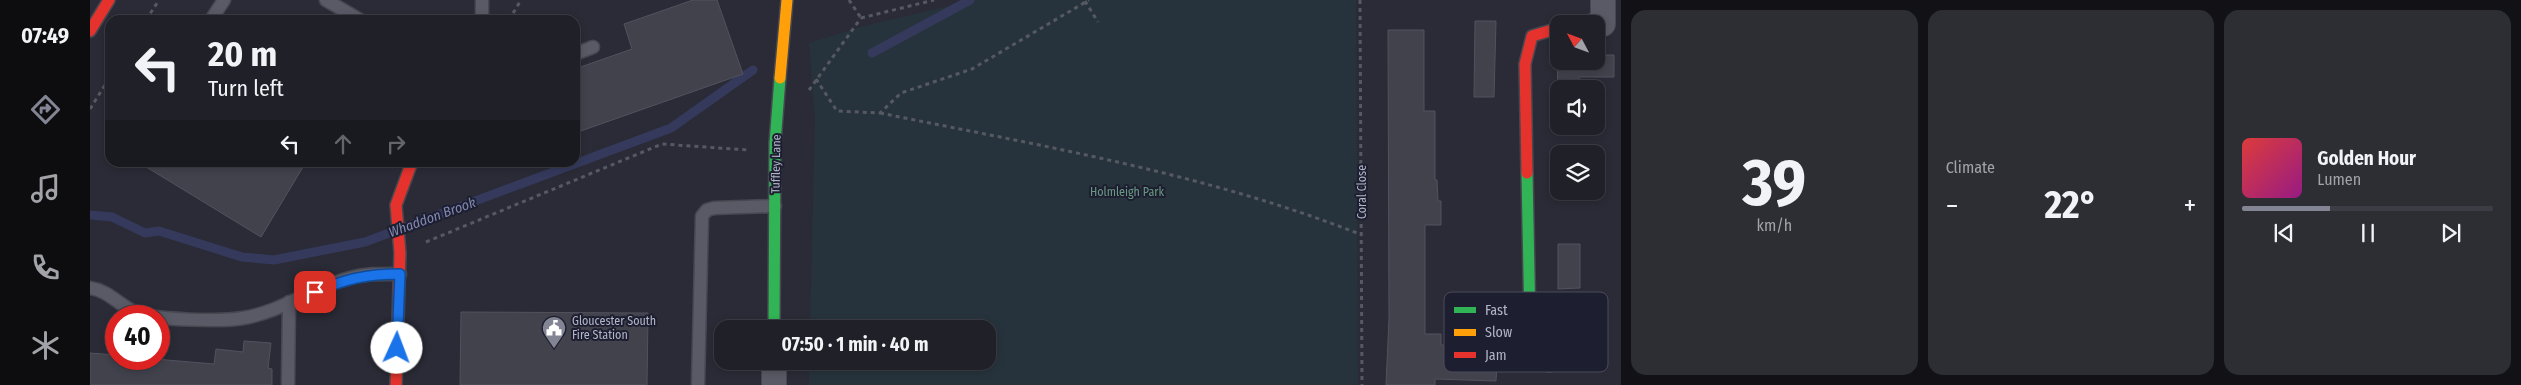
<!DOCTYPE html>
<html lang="en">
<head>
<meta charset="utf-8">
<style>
	:root { --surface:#202028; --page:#2d2d34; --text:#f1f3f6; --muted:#a2a3a8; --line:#3d3e45; --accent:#838595 }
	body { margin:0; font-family:"Fira Sans Condensed",sans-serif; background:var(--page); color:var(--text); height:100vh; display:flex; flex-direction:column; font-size:19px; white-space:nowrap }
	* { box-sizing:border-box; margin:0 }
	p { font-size:16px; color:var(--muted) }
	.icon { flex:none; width:28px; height:28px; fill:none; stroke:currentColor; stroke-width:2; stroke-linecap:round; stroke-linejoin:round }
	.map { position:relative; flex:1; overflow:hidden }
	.sheet { display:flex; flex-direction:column; gap:10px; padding:10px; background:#121216; width:900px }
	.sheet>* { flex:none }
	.banner { position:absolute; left:15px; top:15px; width:475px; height:152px; border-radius:15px; box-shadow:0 2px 8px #0003,0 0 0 1px var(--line); background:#202028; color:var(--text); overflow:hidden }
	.needle { width:32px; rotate:311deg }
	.fabs { position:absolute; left:1460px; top:15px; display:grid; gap:10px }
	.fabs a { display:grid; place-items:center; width:55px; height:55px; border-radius:10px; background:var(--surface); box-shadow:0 2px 8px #0003,0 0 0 1px var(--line); font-size:25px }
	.speed { position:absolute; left:15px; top:305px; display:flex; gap:10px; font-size:25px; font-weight:700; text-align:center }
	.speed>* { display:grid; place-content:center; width:65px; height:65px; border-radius:50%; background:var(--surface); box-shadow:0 2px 8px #0003,0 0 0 1px var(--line); line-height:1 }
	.speed .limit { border:8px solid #d22; background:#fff; color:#111 }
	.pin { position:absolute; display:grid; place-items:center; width:42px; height:42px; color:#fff; margin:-21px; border-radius:10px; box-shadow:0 2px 8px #0006 }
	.me { position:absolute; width:55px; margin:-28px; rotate:2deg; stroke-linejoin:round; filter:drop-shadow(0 0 4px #0008) }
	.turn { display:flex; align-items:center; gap:18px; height:105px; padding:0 20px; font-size:22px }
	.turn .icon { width:65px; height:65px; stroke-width:2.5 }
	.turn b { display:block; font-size:35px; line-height:42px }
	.lanes { display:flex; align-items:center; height:48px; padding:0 20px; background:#0003; justify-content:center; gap:25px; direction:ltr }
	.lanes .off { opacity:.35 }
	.big { font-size:38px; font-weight:700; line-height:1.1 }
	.sheet .tile { flex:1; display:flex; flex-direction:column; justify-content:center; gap:8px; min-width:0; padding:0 18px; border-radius:15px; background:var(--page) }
	.sheet .dial { align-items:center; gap:0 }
	.dial b { font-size:65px; line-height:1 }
	.song { display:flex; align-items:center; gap:15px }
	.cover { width:60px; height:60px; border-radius:8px; background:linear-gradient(135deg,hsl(0 70% 55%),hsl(310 70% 35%)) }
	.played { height:5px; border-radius:2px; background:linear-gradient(90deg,var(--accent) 35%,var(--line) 35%) }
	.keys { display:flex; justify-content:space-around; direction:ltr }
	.heat { display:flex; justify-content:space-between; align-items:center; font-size:28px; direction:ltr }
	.sheet .tiles { flex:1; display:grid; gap:10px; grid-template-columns:repeat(3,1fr) }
	.trip { position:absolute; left:624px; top:320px; width:282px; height:50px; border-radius:15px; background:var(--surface); box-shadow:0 2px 8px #0003,0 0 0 1px var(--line); font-weight:700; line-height:50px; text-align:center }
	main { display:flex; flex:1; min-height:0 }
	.menu { display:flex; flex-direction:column; width:90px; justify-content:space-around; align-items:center; background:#0d0d10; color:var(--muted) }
	.menu .icon { width:35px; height:35px }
	.menu .selected { color:var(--accent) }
	.menu b { font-size:22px; color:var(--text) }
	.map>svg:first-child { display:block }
	.green { fill:#27333c }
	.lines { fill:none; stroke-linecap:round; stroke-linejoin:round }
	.stream { stroke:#353a5d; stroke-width:9 }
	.building { fill:#41424c; stroke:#52525e }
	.lane-casing { stroke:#464750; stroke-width:15 }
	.street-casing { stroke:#464750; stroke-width:26 }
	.fast-casing { stroke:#464750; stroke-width:14 }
	.slow-casing { stroke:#464750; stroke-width:14 }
	.jam-casing { stroke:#464750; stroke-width:14 }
	.path { stroke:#565962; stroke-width:3; stroke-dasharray:4 4; stroke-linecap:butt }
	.lane { stroke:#595a65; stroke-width:12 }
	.street { stroke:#595a65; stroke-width:24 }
	.fast { stroke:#30b455; stroke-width:11 }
	.slow { stroke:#ff9f0a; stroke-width:11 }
	.jam { stroke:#e5322d; stroke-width:11 }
	.route-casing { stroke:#114b97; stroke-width:12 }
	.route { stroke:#1a73e8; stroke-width:9 }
	.labels { text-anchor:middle; stroke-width:4; stroke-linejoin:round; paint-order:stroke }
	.street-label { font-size:12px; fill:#b3b5c8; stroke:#1d1f31 }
	.park-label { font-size:12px; fill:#6a9983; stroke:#1d1f31 }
	.poi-label { font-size:12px; fill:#b3b5c8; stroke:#1d1f31; text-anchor:start }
	.water-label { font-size:14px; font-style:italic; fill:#8389b3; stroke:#1d1f31 }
	.key { fill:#1d1f31; stroke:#4a4c5e; stroke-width:1 }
	.key-label { font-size:14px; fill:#b3b5c8 }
</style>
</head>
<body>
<main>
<nav class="menu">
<b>07:49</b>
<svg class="icon selected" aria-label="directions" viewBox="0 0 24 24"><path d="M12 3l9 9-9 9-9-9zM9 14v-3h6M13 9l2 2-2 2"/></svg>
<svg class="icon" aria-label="music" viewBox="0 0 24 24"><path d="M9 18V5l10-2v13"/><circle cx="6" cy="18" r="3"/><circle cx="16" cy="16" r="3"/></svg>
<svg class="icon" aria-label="phone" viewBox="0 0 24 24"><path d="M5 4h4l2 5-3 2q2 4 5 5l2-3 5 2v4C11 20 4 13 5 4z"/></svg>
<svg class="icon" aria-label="climate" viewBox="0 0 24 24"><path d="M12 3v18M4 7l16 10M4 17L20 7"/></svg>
</nav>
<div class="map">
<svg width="1531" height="385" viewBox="0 0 1531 385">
	<rect width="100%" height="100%" fill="#2a2b36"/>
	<polygon class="green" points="884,0 1266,0 1268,385 719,385 719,361 898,361 898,329 720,329 725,119 719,43 774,26"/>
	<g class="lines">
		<g class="stream">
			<polyline points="782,53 880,0"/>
			<polyline points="0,215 22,217 55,233 69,231 152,257 184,260 275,242 581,128 663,70"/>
		</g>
	</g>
	<g class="building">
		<polygon points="603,0 627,0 653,74 485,133 485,69 542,49 534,24"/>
		<polygon points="1385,21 1406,21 1404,97 1384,97"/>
		<polygon points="1298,30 1334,30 1334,111 1345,111 1345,180 1347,180 1348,201 1351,201 1351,225 1335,225 1335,334 1351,334 1351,345 1408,347 1406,381 1345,379 1345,385 1296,385 1299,318"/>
		<polygon points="1467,55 1469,61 1506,61 1506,55 1524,55 1524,77 1489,77 1490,89 1469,89 1469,126 1490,126 1490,130 1469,131"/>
		<polygon points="48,162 216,162 171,237"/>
		<polygon points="1468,244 1490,244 1490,288 1468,289"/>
		<polygon points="371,312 558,313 557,385 370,385"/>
		<polygon points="154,341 181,343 178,368 182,369 182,385 0,385 0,353 26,355 26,359 65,359 124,364 126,349 153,352"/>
	</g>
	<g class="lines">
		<g class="lane-casing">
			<g id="lane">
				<polyline points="236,0 270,20"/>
				<polyline points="121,20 134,0"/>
				<polyline points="392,20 392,0"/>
				<polyline points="485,54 503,47"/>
				<path d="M0 288C20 291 29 306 47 313 69 320 130 322 153 318 191 312 224 287 260 278 277 273 293 274 310 274"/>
				<polyline points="198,385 199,302"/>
				<polyline points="608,385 612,216 617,210 624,208 685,206"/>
			</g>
		</g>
		<g class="street-casing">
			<g id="street">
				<polyline points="1506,24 1513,24 1513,0"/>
				<polyline points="684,385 684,361"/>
			</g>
		</g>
		<g class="fast-casing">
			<g id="fast">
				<polyline points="1437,173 1440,324 1459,366"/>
				<polyline points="684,329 685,143 690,78"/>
			</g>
		</g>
		<g class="slow-casing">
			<polyline id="slow" points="690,78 697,0"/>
		</g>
		<g class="jam-casing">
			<g id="jam">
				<polyline points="0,31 19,0"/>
				<polyline points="1437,173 1435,64 1442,36 1469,28"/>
				<polyline points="306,385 310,253 306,205 322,162"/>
			</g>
		</g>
		<g class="path">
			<polyline points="759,0 771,18"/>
			<polyline points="1270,0 1272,385"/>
			<polyline points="995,1 1008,22"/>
			<polyline points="771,18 844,0"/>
			<polyline points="56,20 69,0"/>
			<polyline points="419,20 431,0"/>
			<polyline points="726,79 747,111 790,113 811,93 882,69 999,0"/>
			<polyline points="719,90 771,18"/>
			<polyline points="0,109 20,77"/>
			<path d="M790 113C952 146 1118 174 1272 235"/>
			<polyline points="336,242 572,144 658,150"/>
		</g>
		<use href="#lane" class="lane"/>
		<use href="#street" class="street"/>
		<use href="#fast" class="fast"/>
		<use href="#slow" class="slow"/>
		<use href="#jam" class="jam"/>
	</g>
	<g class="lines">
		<g class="route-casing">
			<path id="route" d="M225 292C256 279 276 274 310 274L307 348"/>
		</g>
		<use href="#route" class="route"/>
	</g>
	<defs>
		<g id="civic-pin" transform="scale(1.25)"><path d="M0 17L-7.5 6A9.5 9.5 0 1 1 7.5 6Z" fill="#838595" stroke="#1d1f31"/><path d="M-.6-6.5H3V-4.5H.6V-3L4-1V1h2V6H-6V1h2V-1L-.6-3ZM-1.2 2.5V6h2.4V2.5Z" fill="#fff"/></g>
	</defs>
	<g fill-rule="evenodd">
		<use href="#civic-pin" x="464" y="328"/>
	</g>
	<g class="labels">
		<g class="street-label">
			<text transform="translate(686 164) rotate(-89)" y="4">Tuffley Lane</text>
			<text transform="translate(1272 192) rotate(-90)" y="4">Coral Close</text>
		</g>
		<g class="park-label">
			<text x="1037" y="196">Holmleigh Park</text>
		</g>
		<g class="poi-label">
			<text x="482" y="325">Gloucester South<tspan x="482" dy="14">Fire Station</tspan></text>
		</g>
		<g class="water-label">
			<text transform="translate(342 217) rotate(-20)" y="5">Whaddon Brook</text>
		</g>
	</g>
	<rect x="1354" y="292" width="164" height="80" rx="8" class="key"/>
	<rect x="1364" y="307" width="22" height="6" fill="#30b455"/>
	<rect x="1364" y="329" width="22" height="7" fill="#ff9f0a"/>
	<rect x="1364" y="352" width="22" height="6" fill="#e5322d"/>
	<g class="key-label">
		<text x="1395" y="315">Fast</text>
		<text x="1395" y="337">Slow</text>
		<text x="1395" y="360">Jam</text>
	</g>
</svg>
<div class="fabs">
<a><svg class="needle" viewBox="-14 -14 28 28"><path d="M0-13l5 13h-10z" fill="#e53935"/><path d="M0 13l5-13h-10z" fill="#a2a3a8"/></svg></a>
<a><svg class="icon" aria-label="sound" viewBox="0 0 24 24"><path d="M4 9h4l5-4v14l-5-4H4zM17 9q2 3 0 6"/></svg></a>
<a><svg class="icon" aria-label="layers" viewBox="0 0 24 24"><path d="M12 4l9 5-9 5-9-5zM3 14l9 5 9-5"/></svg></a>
</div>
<div class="speed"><div class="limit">40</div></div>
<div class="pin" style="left:225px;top:292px;background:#d93025"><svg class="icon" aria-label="arrive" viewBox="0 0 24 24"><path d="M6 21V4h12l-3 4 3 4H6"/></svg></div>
<svg class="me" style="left:307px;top:348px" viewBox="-20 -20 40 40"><circle r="19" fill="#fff"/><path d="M0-13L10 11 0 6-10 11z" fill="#1a73e8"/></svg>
<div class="trip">07:50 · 1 min · 40 m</div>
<div class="banner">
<div class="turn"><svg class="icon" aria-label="left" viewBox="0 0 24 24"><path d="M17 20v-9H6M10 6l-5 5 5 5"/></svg><div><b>20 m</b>Turn left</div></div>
<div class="lanes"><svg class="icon" aria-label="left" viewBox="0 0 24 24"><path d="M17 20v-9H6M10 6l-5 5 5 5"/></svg><svg class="icon off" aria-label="ahead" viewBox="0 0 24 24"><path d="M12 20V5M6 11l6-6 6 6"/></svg><svg class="icon off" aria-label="right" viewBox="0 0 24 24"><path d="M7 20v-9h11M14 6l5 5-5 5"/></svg></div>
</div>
</div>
<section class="sheet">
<div class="tiles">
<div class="tile dial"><b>39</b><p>km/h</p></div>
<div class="tile"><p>Climate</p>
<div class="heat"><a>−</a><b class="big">22°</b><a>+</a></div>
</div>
<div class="tile">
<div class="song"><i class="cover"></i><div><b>Golden Hour</b><p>Lumen</p></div></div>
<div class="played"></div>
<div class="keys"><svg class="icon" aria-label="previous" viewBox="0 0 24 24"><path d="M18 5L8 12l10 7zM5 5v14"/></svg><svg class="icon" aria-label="pause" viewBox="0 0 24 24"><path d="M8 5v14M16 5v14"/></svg><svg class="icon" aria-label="next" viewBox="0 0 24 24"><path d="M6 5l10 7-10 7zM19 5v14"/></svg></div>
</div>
</div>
</section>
</main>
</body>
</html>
